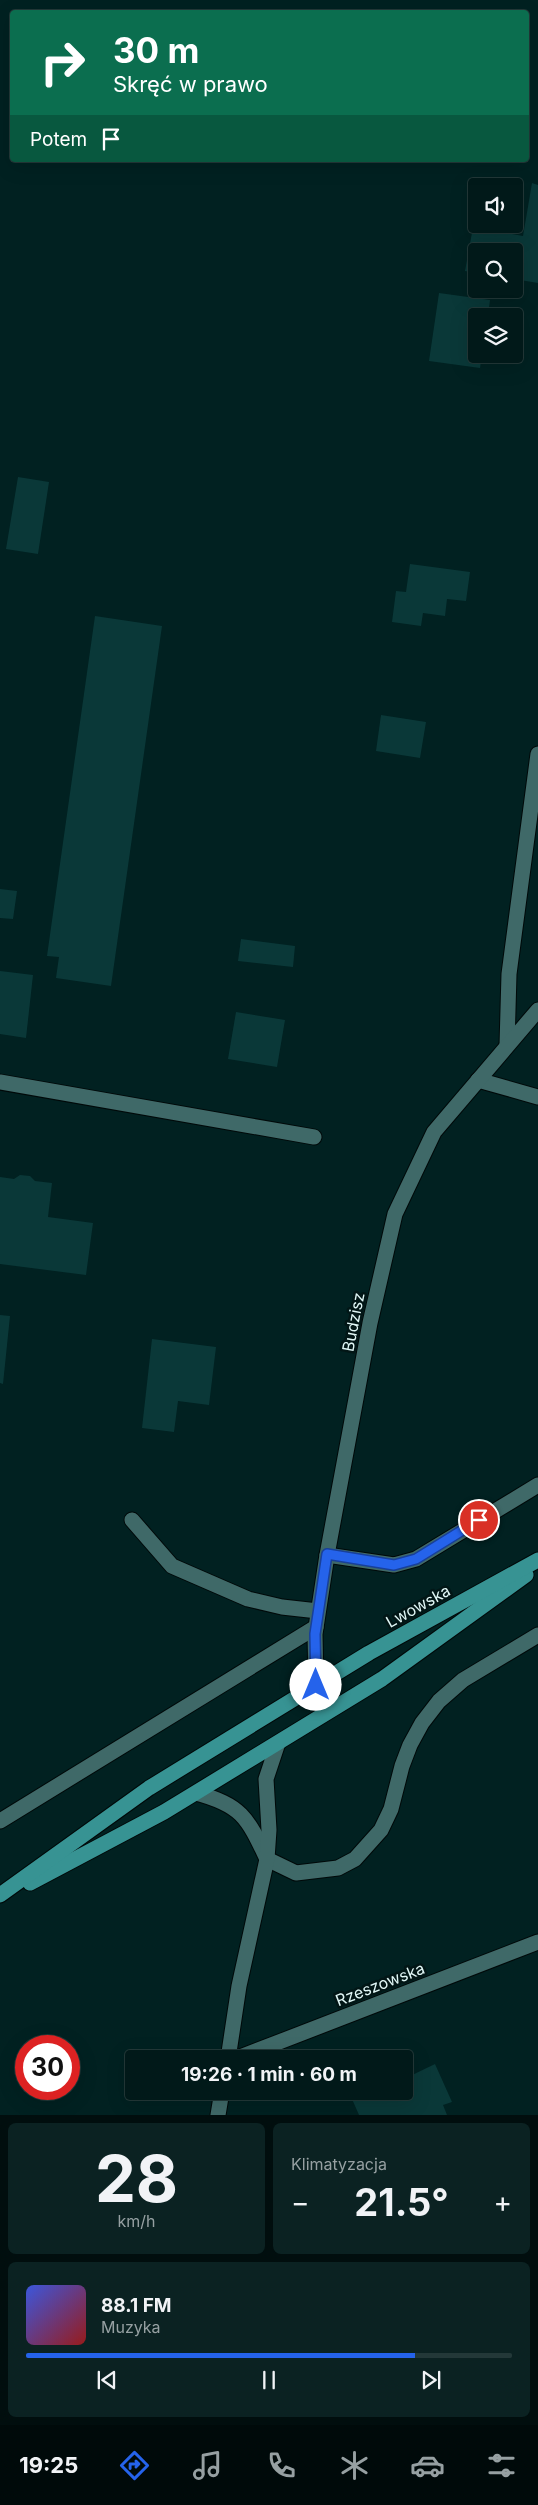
<!DOCTYPE html>
<html lang="pl">
<head>
<meta charset="utf-8">
<style>
	:root { --surface:#011919; --page:#0b2222; --text:#f1f3f6; --muted:#96a0a2; --line:#233838; --accent:#2563eb }
	body { margin:0; font-family:Inter,sans-serif; background:var(--page); color:var(--text); height:100vh; display:flex; flex-direction:column; font-size:19px; white-space:nowrap }
	* { box-sizing:border-box; margin:0 }
	p { font-size:16px; color:var(--muted) }
	.icon { flex:none; width:28px; height:28px; fill:none; stroke:currentColor; stroke-width:2; stroke-linecap:round; stroke-linejoin:round }
	.map { position:relative; height:2115px; overflow:hidden }
	.details { display:flex; flex-direction:column; gap:8px; padding:8px; background:#010e0e; flex:1 }
	.details>* { flex:none }
	.top-card { position:absolute; left:10px; top:10px; width:519px; height:152px; border-radius:5px; box-shadow:0 5px 20px #0002,0 0 0 1px var(--line); background:#0b6e4f; color:#fff; overflow:hidden }
	.buttons { position:absolute; left:468px; top:178px; display:grid; gap:10px }
	.buttons a { display:grid; place-items:center; width:55px; height:55px; border-radius:5px; background:var(--surface); box-shadow:0 5px 20px #0002,0 0 0 1px var(--line); font-size:25px }
	.speed { position:absolute; left:15px; top:2035px; display:flex; gap:10px; font-size:25px; font-weight:700; text-align:center }
	.speed>* { display:grid; place-content:center; width:65px; height:65px; border-radius:50%; background:var(--surface); box-shadow:0 5px 20px #0002,0 0 0 1px var(--line); line-height:1 }
	.speed .limit { border:8px solid #d22; background:#fff; color:#111 }
	.pin { position:absolute; display:grid; place-items:center; width:42px; height:42px; color:#fff; margin:-21px; border:2px solid #fff; border-radius:50%; box-shadow:0 1px 5px #0007 }
	.me { position:absolute; width:55px; margin:-28px; rotate:0deg; stroke-linejoin:round; filter:drop-shadow(0 0 4px #0008) }
	.turn { display:flex; align-items:center; gap:18px; height:105px; padding:0 20px; font-size:22px }
	.turn .icon { width:65px; height:65px; stroke-width:2.5 }
	.turn b { display:block; font-size:35px; line-height:42px }
	.then { display:flex; align-items:center; height:48px; padding:0 20px; background:#0003; gap:10px; font-size:19px }
	.big { font-size:38px; font-weight:700; line-height:1.1 }
	.details .widget { flex:1; display:flex; flex-direction:column; justify-content:center; gap:8px; min-width:0; padding:0 18px; border-radius:8px; background:var(--page) }
	.details .dial { align-items:center; gap:0 }
	.dial b { font-size:65px; line-height:1 }
	.song { display:flex; align-items:center; gap:15px }
	.cover { width:60px; height:60px; border-radius:8px; background:linear-gradient(135deg,hsl(230 70% 55%),hsl(0 70% 35%)) }
	.played { height:5px; border-radius:2px; background:linear-gradient(90deg,var(--accent) 80%,var(--line) 80%) }
	.keys { display:flex; justify-content:space-around; direction:ltr }
	.heat { display:flex; justify-content:space-between; align-items:center; font-size:28px; direction:ltr }
	.details .tiles { flex:1; display:grid; gap:8px; grid-template-columns:1fr 1fr }
	.widget:last-child { grid-column:span 2 }
	.trip { position:absolute; left:125px; top:2050px; width:288px; height:50px; border-radius:5px; background:var(--surface); box-shadow:0 5px 20px #0002,0 0 0 1px var(--line); font-weight:700; line-height:50px; text-align:center }
	.tabs { display:flex; height:80px; justify-content:space-around; align-items:center; background:#000a0a; color:var(--muted) }
	.tabs .icon { width:35px; height:35px }
	.tabs .on { color:var(--accent) }
	.tabs b { font-size:22px; color:var(--text) }
	.map>svg:first-child { display:block }
	.building { fill:#0a3838 }
	.lines { fill:none; stroke-linecap:round; stroke-linejoin:round }
	.minor-casing { stroke:#000909; stroke-width:17 }
	.major-casing { stroke:#000909; stroke-width:17 }
	.minor { stroke:#3f6968; stroke-width:15 }
	.major { stroke:#379393; stroke-width:15 }
	.route-casing { stroke:#184099; stroke-width:12 }
	.route { stroke:#2563eb; stroke-width:9 }
	.labels { text-anchor:middle; stroke-width:5; stroke-linejoin:round; paint-order:stroke }
	.street-label { font-size:16px; fill:#e1f7f6; stroke:#021616 }
</style>
</head>
<body>
<div class="map">
<svg width="538" height="2115" viewBox="0 0 538 2115">
	<rect width="100%" height="100%" fill="#012121"/>
	<g class="building">
		<polygon points="532,183 538,185 538,283 514,279 514,251 476,251 476,273 465,271 473,227 523,236"/>
		<polygon points="439,293 490,300 488,316 476,316 476,354 482,354 480,368 429,361"/>
		<polygon points="18,477 49,482 38,554 6,549"/>
		<polygon points="410,564 470,572 466,601 447,599 445,616 423,613 421,626 392,622 396,591 406,592"/>
		<polygon points="95,616 162,626 111,986 56,978 59,957 47,956"/>
		<polygon points="381,715 426,722 420,758 376,751"/>
		<polygon points="0,889 17,891 13,919 0,918"/>
		<polygon points="241,939 295,946 293,967 238,961"/>
		<polygon points="0,971 33,975 26,1038 0,1034"/>
		<polygon points="236,1012 285,1020 277,1067 228,1059"/>
		<polygon points="20,1175 30,1176 35,1181 52,1183 48,1217 93,1223 86,1275 0,1264 0,1177 14,1179"/>
		<polygon points="0,1315 10,1316 3,1384 0,1383"/>
		<polygon points="152,1339 216,1347 209,1405 178,1401 174,1432 142,1428"/>
		<polygon points="435,2064 452,2102 443,2105 447,2115 359,2115 352,2099 370,2091 404,2091 404,2073 406,2078"/>
	</g>
	<g class="lines">
		<g class="minor-casing">
			<g id="minor">
				<polyline points="507,1045 509,974 538,754"/>
				<polyline points="478,1080 538,1097"/>
				<polyline points="0,1082 314,1137"/>
				<polyline points="132,1520 172,1566 248,1599 282,1607 318,1611"/>
				<polyline points="327,1555 394,1565 416,1559 538,1485"/>
				<polyline points="316,1685 315,1634 327,1555 370,1323 395,1214 434,1132 538,1010"/>
				<path d="M196 1793C241 1805 247 1817 266 1857"/>
				<polyline points="0,1821 316,1627"/>
				<polyline points="267,1859 296,1873 338,1868 355,1859 381,1830 391,1809 402,1766 410,1745 422,1723 439,1701 463,1680 538,1635"/>
				<polyline points="228,2059 239,1986 267,1859 269,1830 266,1779 278,1743"/>
				<polyline points="235,2059 538,1942"/>
				<polyline points="218,2115 222,2091"/>
			</g>
		</g>
		<g class="major-casing">
			<g id="major">
				<polyline points="30,1883 164,1812 382,1679 526,1575"/>
				<polyline points="0,1895 149,1788 369,1653 538,1560"/>
			</g>
		</g>
		<use href="#minor" class="minor"/>
		<use href="#major" class="major"/>
	</g>
	<g class="lines">
		<g class="route-casing">
			<polyline id="route" points="316,1685 315,1634 327,1554 394,1565 416,1559 479,1520"/>
		</g>
		<use href="#route" class="route"/>
	</g>
	<g class="labels">
		<g class="street-label">
			<text transform="translate(353 1322) rotate(-79)" y="6">Budzisz</text>
			<text transform="translate(418 1606) rotate(-29)" y="6">Lwowska</text>
			<text transform="translate(380 1984) rotate(-21)" y="6">Rzeszowska</text>
		</g>
	</g>
</svg>
<div class="buttons">
<a><svg class="icon" aria-label="sound" viewBox="0 0 24 24"><path d="M4 9h4l5-4v14l-5-4H4zM17 9q2 3 0 6"/></svg></a>
<a><svg class="icon" aria-label="search" viewBox="0 0 24 24"><circle cx="10" cy="10" r="6"/><path d="M15 15l6 6"/></svg></a>
<a><svg class="icon" aria-label="layers" viewBox="0 0 24 24"><path d="M12 4l9 5-9 5-9-5zM3 14l9 5 9-5"/></svg></a>
</div>
<div class="speed"><div class="limit">30</div></div>
<div class="pin" style="left:479px;top:1520px;background:#d93025"><svg class="icon" aria-label="arrive" viewBox="0 0 24 24"><path d="M6 21V4h12l-3 4 3 4H6"/></svg></div>
<svg class="me" style="left:316px;top:1685px" viewBox="-20 -20 40 40"><circle r="19" fill="#fff"/><path d="M0-13L10 11 0 6-10 11z" fill="#2563eb"/></svg>
<div class="trip">19:26 · 1 min · 60 m</div>
<div class="top-card">
<div class="turn"><svg class="icon" aria-label="right" viewBox="0 0 24 24"><path d="M7 20v-9h11M14 6l5 5-5 5"/></svg><div><b>30 m</b>Skręć w prawo</div></div>
<div class="then">Potem<svg class="icon" aria-label="arrive" viewBox="0 0 24 24"><path d="M6 21V4h12l-3 4 3 4H6"/></svg></div>
</div>
</div>
<section class="details">
<div class="tiles">
<div class="widget dial"><b>28</b><p>km/h</p></div>
<div class="widget"><p>Klimatyzacja</p>
<div class="heat"><a>−</a><b class="big">21.5°</b><a>+</a></div>
</div>
<div class="widget">
<div class="song"><i class="cover"></i><div><b>88.1 FM</b><p>Muzyka</p></div></div>
<div class="played"></div>
<div class="keys"><svg class="icon" aria-label="previous" viewBox="0 0 24 24"><path d="M18 5L8 12l10 7zM5 5v14"/></svg><svg class="icon" aria-label="pause" viewBox="0 0 24 24"><path d="M8 5v14M16 5v14"/></svg><svg class="icon" aria-label="next" viewBox="0 0 24 24"><path d="M6 5l10 7-10 7zM19 5v14"/></svg></div>
</div>
</div>
</section>
<nav class="tabs">
<b>19:25</b>
<svg class="icon on" aria-label="directions" viewBox="0 0 24 24"><path d="M12 3l9 9-9 9-9-9zM9 14v-3h6M13 9l2 2-2 2"/></svg>
<svg class="icon" aria-label="music" viewBox="0 0 24 24"><path d="M9 18V5l10-2v13"/><circle cx="6" cy="18" r="3"/><circle cx="16" cy="16" r="3"/></svg>
<svg class="icon" aria-label="phone" viewBox="0 0 24 24"><path d="M5 4h4l2 5-3 2q2 4 5 5l2-3 5 2v4C11 20 4 13 5 4z"/></svg>
<svg class="icon" aria-label="climate" viewBox="0 0 24 24"><path d="M12 3v18M4 7l16 10M4 17L20 7"/></svg>
<svg class="icon" aria-label="car" viewBox="0 0 24 24"><path d="M5 17H2v-5l4-1 3-4h7l3 4 3 1v5h-3M9 17h6M6 11h13"/><circle cx="7" cy="17" r="2"/><circle cx="17" cy="17" r="2"/></svg>
<svg class="icon" aria-label="filters" viewBox="0 0 24 24"><path d="M4 7h16M4 17h16"/><circle cx="9" cy="7" r="2"/><circle cx="15" cy="17" r="2"/></svg>
</nav>
</body>
</html>
